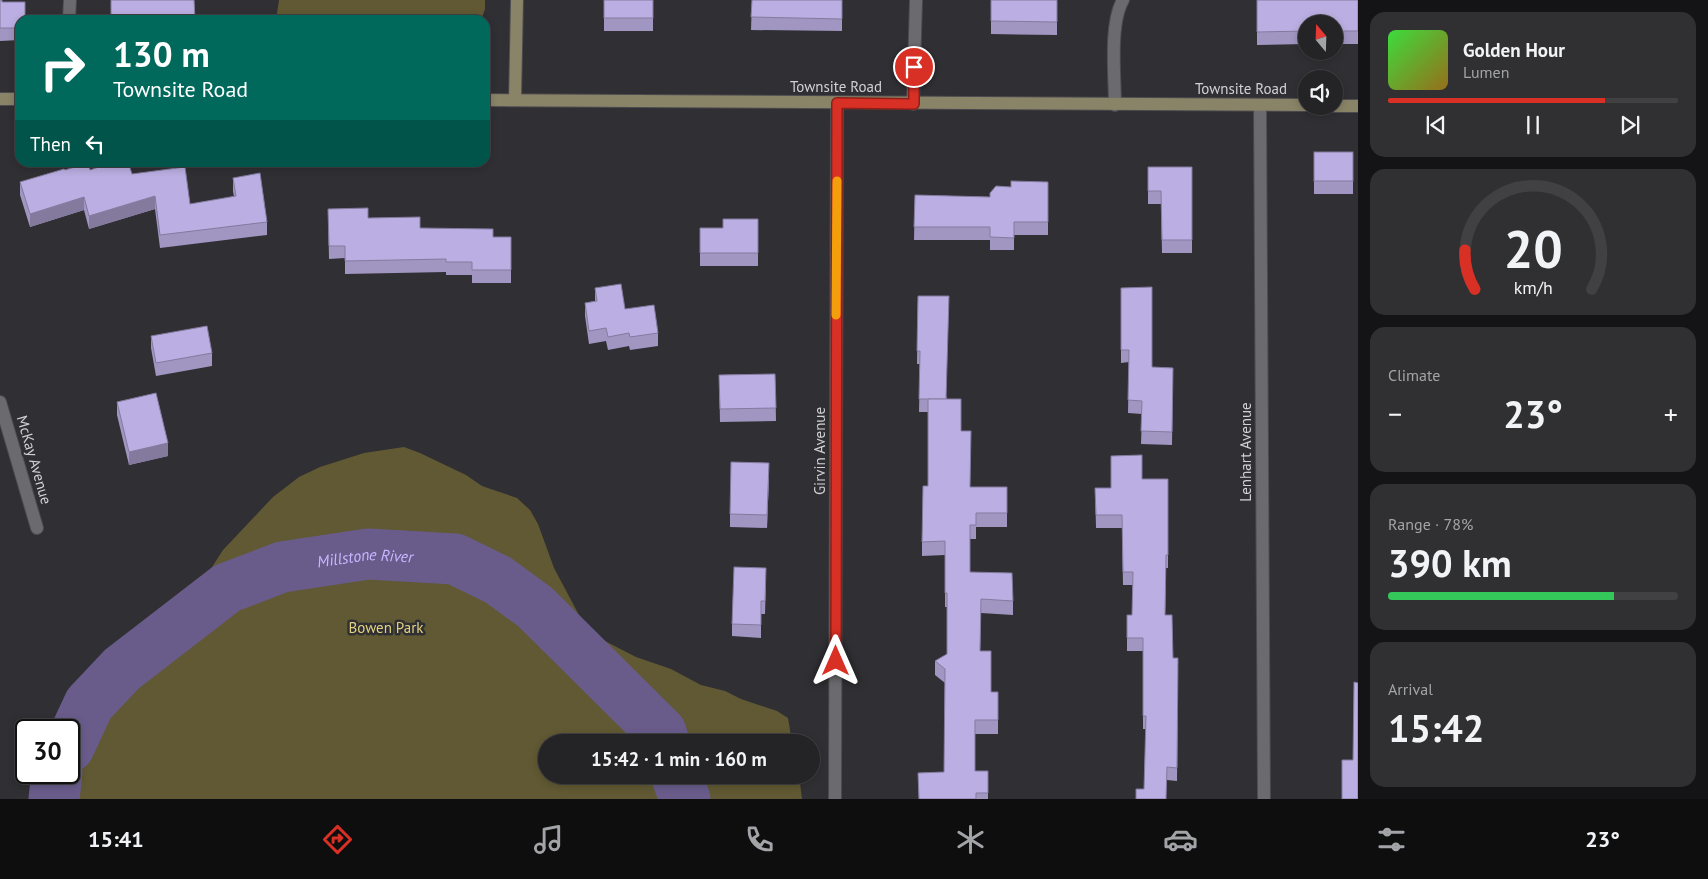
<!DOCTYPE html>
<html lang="en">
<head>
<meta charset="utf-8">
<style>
	:root { --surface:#242326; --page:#302f32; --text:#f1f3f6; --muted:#a3a4a7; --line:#414043; --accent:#d93025 }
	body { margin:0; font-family:"PT Sans",sans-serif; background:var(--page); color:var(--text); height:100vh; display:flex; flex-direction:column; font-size:19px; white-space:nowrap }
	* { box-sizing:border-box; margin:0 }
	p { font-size:16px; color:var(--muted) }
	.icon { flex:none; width:28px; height:28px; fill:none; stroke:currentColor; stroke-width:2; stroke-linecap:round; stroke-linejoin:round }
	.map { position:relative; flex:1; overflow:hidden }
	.sheet { display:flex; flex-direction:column; gap:12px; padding:12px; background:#141315; width:350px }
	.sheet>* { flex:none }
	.guide { position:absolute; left:15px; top:15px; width:475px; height:152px; border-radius:15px; box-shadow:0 2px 8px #0003,0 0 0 1px var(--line); background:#00695c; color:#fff; overflow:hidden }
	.needle { width:32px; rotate:341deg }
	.tools { position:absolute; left:1298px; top:15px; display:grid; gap:10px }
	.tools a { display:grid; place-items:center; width:45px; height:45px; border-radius:50%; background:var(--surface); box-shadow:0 2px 8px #0003,0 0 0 1px var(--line); font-size:25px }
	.speed { position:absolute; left:15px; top:719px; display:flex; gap:10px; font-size:25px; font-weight:700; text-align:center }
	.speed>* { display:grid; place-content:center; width:65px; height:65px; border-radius:50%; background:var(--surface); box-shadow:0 2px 8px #0003,0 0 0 1px var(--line); line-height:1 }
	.speed .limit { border:2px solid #111; border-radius:8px; background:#fff; color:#111 }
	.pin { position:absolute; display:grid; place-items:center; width:42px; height:42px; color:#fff; margin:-21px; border:2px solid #fff; border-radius:50%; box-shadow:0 1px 5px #0007 }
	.me { position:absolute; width:55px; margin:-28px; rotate:0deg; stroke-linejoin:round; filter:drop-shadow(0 0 4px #0008) }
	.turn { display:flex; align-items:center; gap:18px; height:105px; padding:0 15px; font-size:22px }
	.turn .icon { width:65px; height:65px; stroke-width:2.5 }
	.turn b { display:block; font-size:35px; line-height:42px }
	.then { display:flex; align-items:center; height:48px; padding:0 15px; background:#0003; gap:10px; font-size:19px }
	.big { font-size:38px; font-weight:700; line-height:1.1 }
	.sheet .card { flex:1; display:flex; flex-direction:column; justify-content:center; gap:8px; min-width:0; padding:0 18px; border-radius:15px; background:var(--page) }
	.sheet .dial { align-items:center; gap:0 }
	.dial svg { height:130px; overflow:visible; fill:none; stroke:var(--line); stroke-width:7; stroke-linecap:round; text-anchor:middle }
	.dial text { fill:var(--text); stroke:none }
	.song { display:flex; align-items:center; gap:15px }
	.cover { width:60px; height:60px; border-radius:8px; background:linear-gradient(135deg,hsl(120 70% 55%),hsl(40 70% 35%)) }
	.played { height:5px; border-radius:2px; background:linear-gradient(90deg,var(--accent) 75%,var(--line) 75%) }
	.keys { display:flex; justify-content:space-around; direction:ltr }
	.heat { display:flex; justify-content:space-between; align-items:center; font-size:28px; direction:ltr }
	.charge { height:8px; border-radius:4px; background:linear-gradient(90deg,#34c759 78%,var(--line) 0) }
	.trip { position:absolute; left:538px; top:734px; width:282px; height:50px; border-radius:25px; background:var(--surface); box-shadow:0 2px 8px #0003,0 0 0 1px var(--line); font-weight:700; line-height:50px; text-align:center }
	.menu { display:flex; height:80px; justify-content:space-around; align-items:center; background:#0e0e0f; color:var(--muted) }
	.menu .icon { width:35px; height:35px }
	.menu .on { color:var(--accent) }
	.menu b { font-size:22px; color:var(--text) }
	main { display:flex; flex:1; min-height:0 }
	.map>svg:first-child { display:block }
	.green { fill:#605933 }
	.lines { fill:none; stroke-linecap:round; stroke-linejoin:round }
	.river { stroke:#695c8b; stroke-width:51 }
	.lane-casing { stroke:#4c4b4f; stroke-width:14 }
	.street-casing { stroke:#4c4b4f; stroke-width:14 }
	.secondary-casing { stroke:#4c4b4f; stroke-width:14 }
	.lane { stroke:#6b6a6e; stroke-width:12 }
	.street { stroke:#6b6a6e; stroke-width:12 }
	.secondary { stroke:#898367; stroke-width:12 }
	.wall { fill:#a196c2 }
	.shaded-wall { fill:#837a9e }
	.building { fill:#bbaee2; stroke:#837a9e }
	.route-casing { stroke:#8d1f18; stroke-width:12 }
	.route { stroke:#d93025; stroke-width:9 }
	.slow { stroke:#f59e0b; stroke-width:9 }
	.labels { text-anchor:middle; stroke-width:5; stroke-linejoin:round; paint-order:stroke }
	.street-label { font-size:15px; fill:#d1d1d3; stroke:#302f33 }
	.park-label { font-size:15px; fill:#e1d280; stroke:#302f33 }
	.water-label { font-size:16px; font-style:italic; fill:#c9b5ff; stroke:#302f33 }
</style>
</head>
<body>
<main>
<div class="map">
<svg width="1358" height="799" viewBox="0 0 1358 799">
	<rect width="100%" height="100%" fill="#302f33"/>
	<g class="green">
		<polygon points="279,0 485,0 485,9 481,20 276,20"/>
		<polygon points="404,447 420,453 466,475 482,486 517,498 530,510 538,524 554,568 580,617 593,633 605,641 636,657 671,669 701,685 725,691 741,699 777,711 788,718 792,742 546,742 546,775 799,775 802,799 40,799 57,773 69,772 69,751 94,708 107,690 169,626 203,581 223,550 273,497 299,477 320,467 364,453"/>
	</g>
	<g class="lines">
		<g class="river">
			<path id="s1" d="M69 747 89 704 122 669 227 588 282 567 368 554 455 559 498 580 535 607 661 732 664 742"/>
			<polyline points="676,775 685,799"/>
			<polyline points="54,799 57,772"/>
		</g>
		<g class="lane-casing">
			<polyline id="lane" points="69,20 70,0"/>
		</g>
		<g class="street-casing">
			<g id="street">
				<polyline points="913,104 916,0"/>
				<path d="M1115 105C1115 77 1109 24 1123 0"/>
				<polyline points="1260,105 1264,799"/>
				<polyline points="0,402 37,528"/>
				<polyline points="835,799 837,103"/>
			</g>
		</g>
		<g class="secondary-casing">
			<g id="secondary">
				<polyline points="0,99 20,99"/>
				<polyline points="485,100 1306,105"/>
				<polyline points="515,100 517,0"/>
				<polyline points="1334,106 1358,106"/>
			</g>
		</g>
		<use href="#lane" class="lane"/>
		<use href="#street" class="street"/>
		<use href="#secondary" class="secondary"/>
	</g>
	<g class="wall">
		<polygon points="0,0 20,20 20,40 0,41"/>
		<polygon points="194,0 195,20 111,20"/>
		<polygon points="604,0 653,18 653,31 604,31"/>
		<polygon points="752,0 842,0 842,31 751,30"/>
		<polygon points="991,0 1057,0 1057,35 991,34"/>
		<polygon points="1257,0 1358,0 1358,44 1334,44 1334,24 1306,24 1306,44 1257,45"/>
		<rect x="1314" y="152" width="39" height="42"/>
		<polygon points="1148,167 1192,167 1192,253 1162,253 1161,204 1148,204"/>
		<polygon points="65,170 132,174 190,204 234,197 233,191 233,178 267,222 267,235 160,248 155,209 89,229 84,210 30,227 20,195 20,182"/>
		<polygon points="1048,182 1048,235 1014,235 1014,250 990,250 990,240 914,240 915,195 990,197 1011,187"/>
		<polygon points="328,209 368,218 420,228 493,237 511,237 511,283 472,283 472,275 446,275 446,272 345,274 345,258 329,259"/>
		<polygon points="758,219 758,266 700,266 700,228 723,228"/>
		<polygon points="595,288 658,333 658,346 630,350 629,346 608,350 606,341 589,344 585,316 585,303 595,301"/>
		<polygon points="1121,288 1152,367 1173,368 1172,445 1141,444 1142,414 1128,413 1129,362 1121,363"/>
		<polygon points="918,296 947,399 961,431 970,487 1007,487 1007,527 976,527 976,539 970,539 970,572 1013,601 1013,615 981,613 980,651 991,692 998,692 998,734 975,734 975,771 988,771 988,799 919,799 918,773 944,772 945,683 935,675 935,661 947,654 947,607 945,607 945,555 922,556 922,542 928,486 928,412 919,412 920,364 917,364"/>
		<polygon points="151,336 212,353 212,366 156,376 151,348"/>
		<polygon points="775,374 776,421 720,422 719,375"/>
		<polygon points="117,402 168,456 129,465 117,415"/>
		<polygon points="769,476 767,528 730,527 730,514"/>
		<polygon points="1142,479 1168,479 1168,568 1166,568 1165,615 1173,658 1178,671 1177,781 1167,780 1144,789 1146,729 1143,729 1143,651 1127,651 1127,615 1132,615 1133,585 1123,585 1122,528 1096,528 1095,488 1111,488"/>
		<polygon points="766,581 765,614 761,614 761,638 732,636 732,624"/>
	</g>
	<g class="shaded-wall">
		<polygon points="155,196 155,209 89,229 89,216"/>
		<polygon points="84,197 84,210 30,227 30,214"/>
		<polygon points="168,443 168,456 129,465 129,452"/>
		<polygon points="769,463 769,476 767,528 767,515"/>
	</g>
	<g class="building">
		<polygon points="0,0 2,0 2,2 25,2 25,20 20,20 20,28 0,28"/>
		<polygon points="111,0 194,0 195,19 111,20"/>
		<rect x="604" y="0" width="49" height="18"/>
		<polygon points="752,0 842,0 842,19 751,17"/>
		<polygon points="991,0 1057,0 1057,22 991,21"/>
		<polygon points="1257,0 1358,0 1358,31 1334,31 1334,24 1306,24 1306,31 1257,32"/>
		<rect x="1314" y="152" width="39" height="29"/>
		<polygon points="114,162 128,162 132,174 185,167 190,204 236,196 233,178 260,173 267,222 160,235 155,196 89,216 84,197 30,214 20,182 64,169 65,170 88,163 90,170"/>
		<polygon points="1148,167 1192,167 1192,240 1162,240 1161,191 1148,191"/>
		<polygon points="1011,181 1048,182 1048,222 1014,222 1014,238 990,237 990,227 914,227 915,195 990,197 990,193 996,186 1011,187"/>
		<polygon points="368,208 368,218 420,217 420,228 493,229 493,237 511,237 511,270 472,270 472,262 446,262 446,259 345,261 345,246 329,246 328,209"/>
		<polygon points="723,219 758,219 758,253 700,253 700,228 723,228"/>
		<polygon points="621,284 625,309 654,305 658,333 630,337 629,333 608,337 606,328 589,331 585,303 597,301 595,288"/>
		<polygon points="1152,287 1152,367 1173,368 1172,432 1141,431 1142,401 1128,400 1129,350 1121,350 1121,288"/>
		<polygon points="918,296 949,296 946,399 919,399 920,351 917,351"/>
		<polygon points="207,326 212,353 156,363 151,336"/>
		<polygon points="775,374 776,408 720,409 719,375"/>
		<polygon points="156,393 168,443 129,452 117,402"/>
		<polygon points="928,399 961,399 961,431 971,431 970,487 1007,487 1007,513 976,513 976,525 970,525 970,572 1012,573 1013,601 981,599 980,651 991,651 991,692 998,692 998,720 975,720 975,771 988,771 988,793 976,793 976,799 919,799 918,773 944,772 945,669 935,661 947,654 947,593 945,593 945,541 922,542 923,486 928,486"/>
		<polygon points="1142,455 1142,479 1168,479 1168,555 1166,555 1165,615 1172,615 1173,658 1178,658 1177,768 1167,767 1166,799 1136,799 1136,789 1144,789 1146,716 1143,716 1143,638 1127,638 1127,615 1132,615 1133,572 1123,572 1122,515 1096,515 1095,488 1111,488 1111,456"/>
		<polygon points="731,462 769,463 767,515 730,514"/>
		<polygon points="734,567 766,568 765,601 761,601 761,625 732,624"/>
		<polygon points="1354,682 1358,683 1358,799 1342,799 1342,760 1353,760"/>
	</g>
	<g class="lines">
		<g class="route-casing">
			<polyline id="route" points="836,661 837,103 914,104 914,67"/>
		</g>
		<use href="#route" class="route"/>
		<polyline class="slow" points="836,315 837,181"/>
	</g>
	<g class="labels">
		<g class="street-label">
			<text x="836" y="92">Townsite Road</text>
			<text x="1241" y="94">Townsite Road</text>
			<text transform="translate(820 451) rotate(-90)" y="5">Girvin Avenue</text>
			<text transform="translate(1246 452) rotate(-90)" y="5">Lenhart Avenue</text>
			<text transform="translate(34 460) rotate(74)" y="5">McKay Avenue</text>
		</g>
		<g class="park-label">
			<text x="386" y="633">Bowen Park</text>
		</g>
		<g class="water-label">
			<text dy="6" stroke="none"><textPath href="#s1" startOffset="371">Millstone River</textPath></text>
		</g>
	</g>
</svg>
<div class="tools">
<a><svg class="needle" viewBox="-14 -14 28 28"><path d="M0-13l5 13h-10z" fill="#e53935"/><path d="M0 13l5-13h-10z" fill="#a3a4a7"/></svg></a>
<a><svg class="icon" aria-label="sound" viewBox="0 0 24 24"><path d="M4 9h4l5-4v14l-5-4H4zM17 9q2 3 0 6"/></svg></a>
</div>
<div class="speed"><div class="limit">30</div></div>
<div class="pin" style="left:914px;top:67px;background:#d93025"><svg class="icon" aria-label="arrive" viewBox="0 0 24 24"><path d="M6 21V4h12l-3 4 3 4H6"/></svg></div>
<svg class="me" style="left:836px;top:661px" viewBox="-20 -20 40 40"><path d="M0-17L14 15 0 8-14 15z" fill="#d93025" stroke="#fff" stroke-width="4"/></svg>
<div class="trip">15:42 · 1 min · 160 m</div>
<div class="guide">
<div class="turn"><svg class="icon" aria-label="right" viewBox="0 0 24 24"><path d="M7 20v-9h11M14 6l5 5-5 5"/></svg><div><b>130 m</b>Townsite Road</div></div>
<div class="then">Then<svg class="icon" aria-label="left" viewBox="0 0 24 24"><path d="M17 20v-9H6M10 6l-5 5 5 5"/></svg></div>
</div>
</div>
<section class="sheet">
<div class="card">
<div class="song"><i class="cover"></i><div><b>Golden Hour</b><p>Lumen</p></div></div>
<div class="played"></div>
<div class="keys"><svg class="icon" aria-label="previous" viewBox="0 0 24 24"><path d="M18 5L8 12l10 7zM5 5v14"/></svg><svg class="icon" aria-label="pause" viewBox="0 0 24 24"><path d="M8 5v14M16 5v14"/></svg><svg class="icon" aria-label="next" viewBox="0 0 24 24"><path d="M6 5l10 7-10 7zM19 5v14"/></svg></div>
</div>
<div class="card dial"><svg viewBox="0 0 100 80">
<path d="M14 69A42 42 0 1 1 86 69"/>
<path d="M14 69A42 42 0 0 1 8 45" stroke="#d93025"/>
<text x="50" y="56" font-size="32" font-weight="700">20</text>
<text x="50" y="72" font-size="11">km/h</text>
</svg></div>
<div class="card"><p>Climate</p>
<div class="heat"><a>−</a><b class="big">23°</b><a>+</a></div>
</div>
<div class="card"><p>Range · 78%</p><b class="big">390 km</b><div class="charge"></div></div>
<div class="card"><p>Arrival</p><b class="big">15:42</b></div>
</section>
</main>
<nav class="menu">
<b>15:41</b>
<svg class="icon on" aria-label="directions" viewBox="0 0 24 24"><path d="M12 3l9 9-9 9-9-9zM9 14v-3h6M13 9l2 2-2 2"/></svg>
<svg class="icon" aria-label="music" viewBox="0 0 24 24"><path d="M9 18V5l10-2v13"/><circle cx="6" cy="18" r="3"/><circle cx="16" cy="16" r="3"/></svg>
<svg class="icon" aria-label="phone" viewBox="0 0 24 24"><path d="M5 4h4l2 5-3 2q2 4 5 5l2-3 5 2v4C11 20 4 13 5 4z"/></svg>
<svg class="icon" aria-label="climate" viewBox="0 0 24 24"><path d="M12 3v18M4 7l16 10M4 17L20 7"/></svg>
<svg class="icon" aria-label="car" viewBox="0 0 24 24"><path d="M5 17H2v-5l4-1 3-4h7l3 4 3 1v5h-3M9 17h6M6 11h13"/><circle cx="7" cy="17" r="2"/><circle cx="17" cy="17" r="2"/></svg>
<svg class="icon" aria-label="filters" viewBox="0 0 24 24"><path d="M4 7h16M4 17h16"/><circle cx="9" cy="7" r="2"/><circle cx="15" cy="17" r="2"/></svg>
<b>23°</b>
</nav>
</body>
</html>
